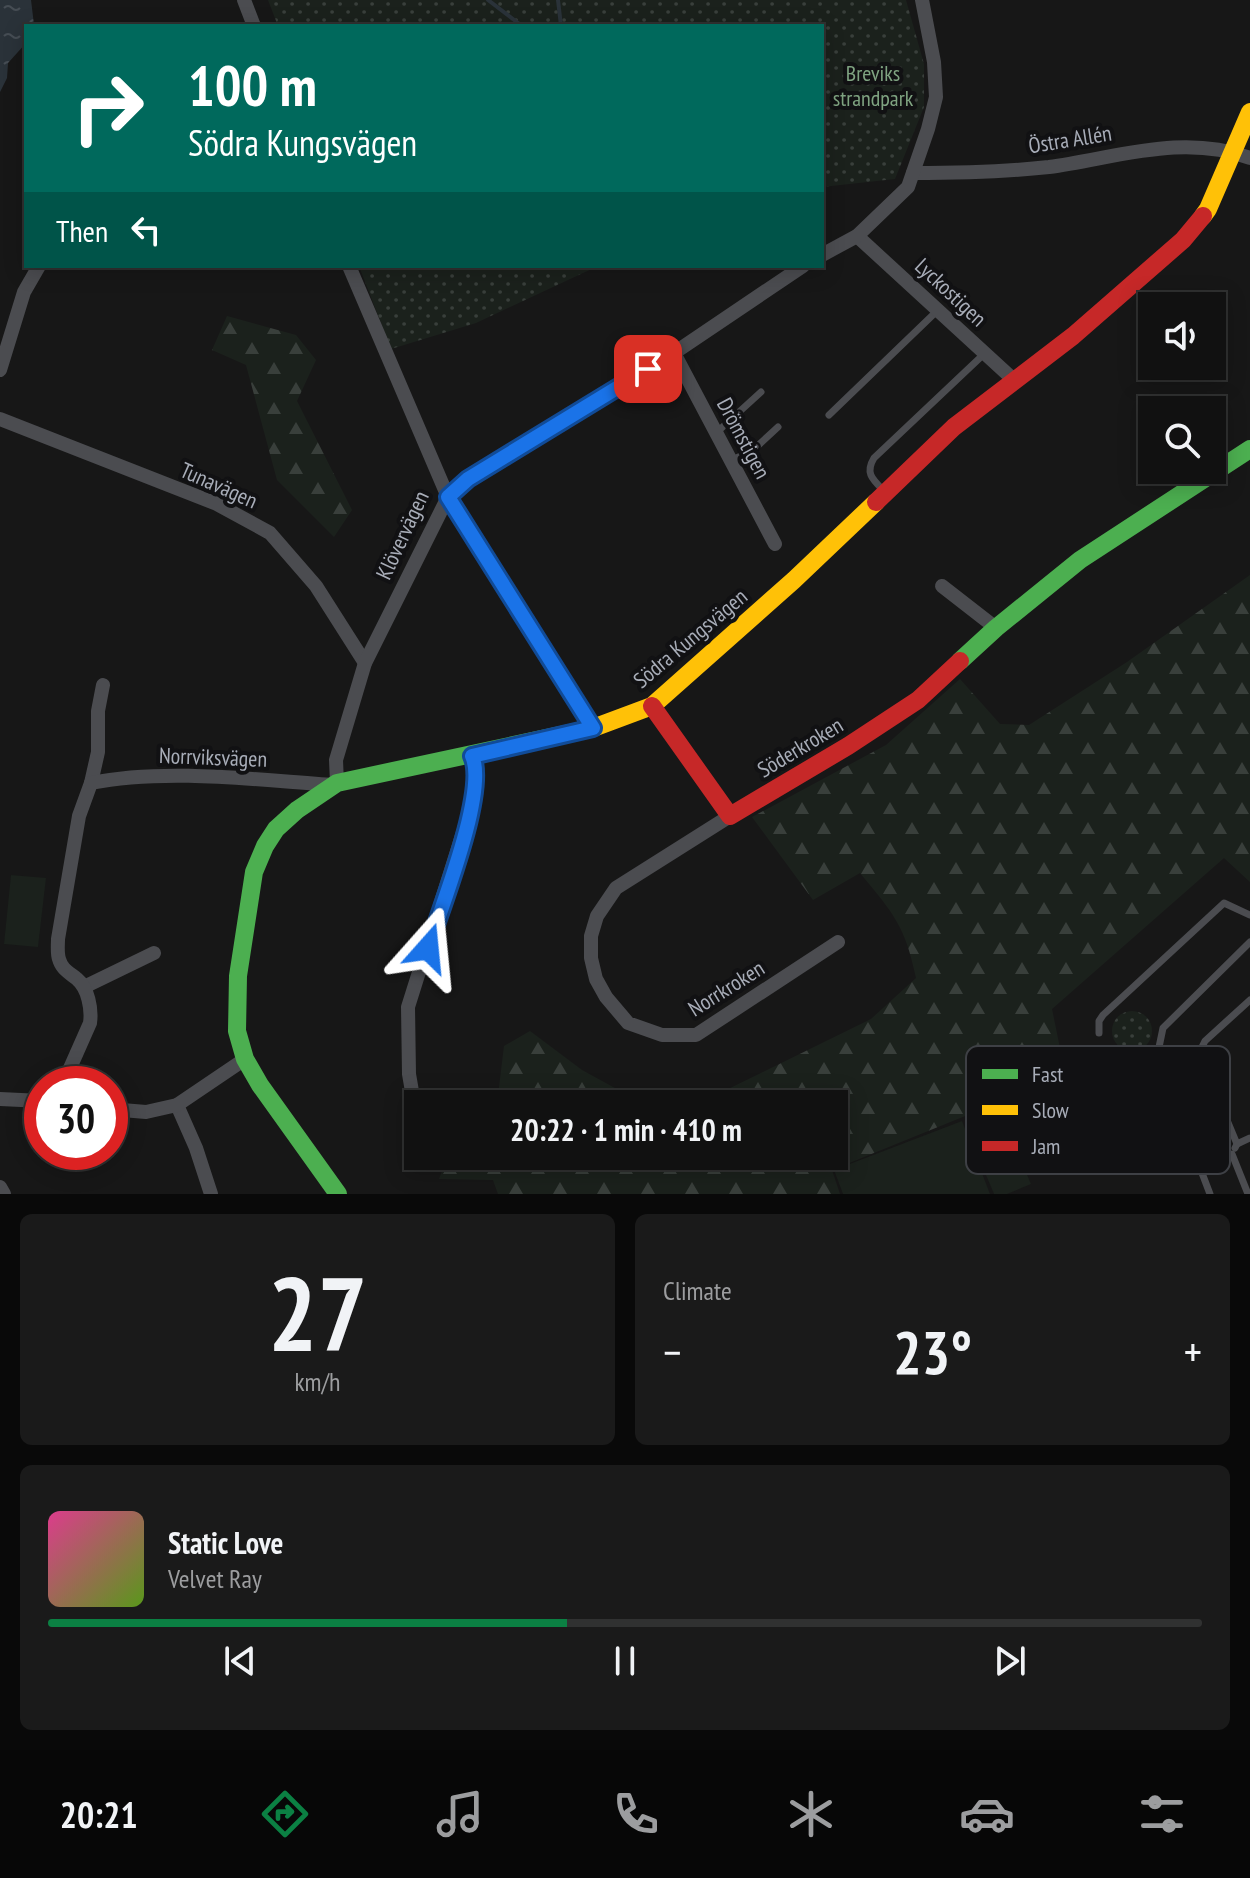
<!DOCTYPE html>
<html lang="en">
<head>
<meta charset="utf-8">
<style>
	:root { --surface:#111; --page:#1a1a1a; --text:#f1f3f6; --muted:#9c9d9f; --line:#303131; --accent:#0b8043 }
	body { margin:0; font-family:"PT Sans Narrow",sans-serif; background:var(--page); color:var(--text); height:100vh; display:flex; flex-direction:column; font-size:30px; white-space:nowrap }
	* { box-sizing:border-box; margin:0 }
	p { font-size:26px; color:var(--muted) }
	.icon { flex:none; width:44px; height:44px; fill:none; stroke:currentColor; stroke-width:2; stroke-linecap:round; stroke-linejoin:round }
	.map { position:relative; height:1194px; overflow:hidden }
	.side { display:flex; flex-direction:column; gap:20px; padding:20px; background:#090909; flex:1 }
	.side>* { flex:none }
	.banner { position:absolute; left:24px; top:24px; width:800px; height:244px; border-radius:0px; box-shadow:0 4px 20px #0003,0 0 0 2px var(--line); background:#00695c; color:#fff; overflow:hidden }
	.tools { position:absolute; left:1138px; top:292px; display:grid; gap:16px }
	.tools a { display:grid; place-items:center; width:88px; height:88px; border-radius:0px; background:var(--surface); box-shadow:0 4px 20px #0003,0 0 0 2px var(--line); font-size:40px }
	.speed { position:absolute; left:24px; top:1066px; display:flex; gap:16px; font-size:40px; font-weight:700; text-align:center }
	.speed>* { display:grid; place-content:center; width:104px; height:104px; border-radius:50%; background:var(--surface); box-shadow:0 4px 20px #0003,0 0 0 2px var(--line); line-height:1 }
	.speed .limit { border:12px solid #d22; background:#fff; color:#111 }
	.pin { position:absolute; display:grid; place-items:center; width:68px; height:68px; color:#fff; margin:-34px; border-radius:16px; box-shadow:0 4px 12px #0006 }
	.me { position:absolute; width:88px; margin:-44px; rotate:18deg; stroke-linejoin:round; filter:drop-shadow(0 0 6px #0008) }
	.turn { display:flex; align-items:center; gap:28px; height:168px; padding:0 32px; font-size:36px }
	.turn .icon { width:104px; height:104px; stroke-width:2.5 }
	.turn b { display:block; font-size:56px; line-height:68px }
	.then { display:flex; align-items:center; height:76px; padding:0 32px; background:#0003; gap:16px; font-size:30px }
	.big { font-size:60px; font-weight:700; line-height:1.1 }
	.side .tile { flex:1; display:flex; flex-direction:column; justify-content:center; gap:12px; min-width:0; padding:0 28px; border-radius:12px; background:var(--page) }
	.side .dial { align-items:center; gap:0 }
	.dial b { font-size:104px; line-height:1 }
	.song { display:flex; align-items:center; gap:24px }
	.cover { width:96px; height:96px; border-radius:12px; background:linear-gradient(135deg,hsl(330 70% 55%),hsl(90 70% 35%)) }
	.played { height:8px; border-radius:4px; background:linear-gradient(90deg,var(--accent) 45%,var(--line) 45%) }
	.keys { display:flex; justify-content:space-around; direction:ltr }
	.heat { display:flex; justify-content:space-between; align-items:center; font-size:44px; direction:ltr }
	.side .tiles { flex:1; display:grid; gap:20px; grid-template-columns:1fr 1fr }
	.tile:last-child { grid-column:span 2 }
	.trip { position:absolute; left:404px; top:1090px; width:444px; height:80px; border-radius:0px; background:var(--surface); box-shadow:0 4px 20px #0003,0 0 0 2px var(--line); font-weight:700; line-height:80px; text-align:center }
	.dock { display:flex; height:128px; justify-content:space-around; align-items:center; background:#070707; color:var(--muted) }
	.dock .icon { width:56px; height:56px }
	.dock .selected { color:var(--accent) }
	.dock b { font-size:36px; color:var(--text) }
	.map>svg:first-child { display:block }
	.grass { fill:#1b211c }
	.forest { fill:url(#forest-firs) }
	.park { fill:url(#park-dots) }
	.water { fill:url(#water-ripples) }
	.lines { fill:none; stroke-linecap:round; stroke-linejoin:round }
	.stream { stroke:#2a3239; stroke-width:4 }
	.lane { stroke:#4b4c50; stroke-width:7 }
	.street { stroke:#4b4c50; stroke-width:14 }
	.fast { stroke:#4caf50; stroke-width:18 }
	.slow { stroke:#ffc107; stroke-width:18 }
	.jam { stroke:#c62828; stroke-width:18 }
	.route-casing { stroke:#114b97; stroke-width:20 }
	.route { stroke:#1a73e8; stroke-width:14 }
	.labels { text-anchor:middle; stroke-width:8; stroke-linejoin:round; paint-order:stroke }
	.park-label { font-size:22px; fill:#7fa381; stroke:#111113 }
	.street-label { font-size:22px; fill:#a8adb8; stroke:#111113 }
	.key { fill:#111113; stroke:#3e4045; stroke-width:2 }
	.key-label { font-size:22px; fill:#a8adb8 }
</style>
</head>
<body>
<div class="map">
<svg width="1250" height="1194" viewBox="0 0 1250 1194">
	<defs>
		<pattern id="forest-firs" width="22" height="20" patternUnits="userSpaceOnUse" patternTransform="scale(2)"><rect width="22" height="20" fill="#1b211c"/><path d="M5 1l3.5 6h-7zM16 11l3.5 6h-7z" fill="#393f3b"/></pattern>
		<pattern id="park-dots" width="8" height="8" patternUnits="userSpaceOnUse" patternTransform="scale(2)"><rect width="8" height="8" fill="#1b211c"/><path d="M2 2h.1M6 6h.1" fill="none" stroke="#393f3b" stroke-width="1.8" stroke-linecap="round"/></pattern>
		<pattern id="water-ripples" width="26" height="14" patternUnits="userSpaceOnUse" patternTransform="scale(2)"><rect width="26" height="14" fill="#2a3239"/><path d="M2 4q2-2 4 0t4 0M15 11q2-2 4 0t4 0" fill="none" stroke="#464d54"/></pattern>
	</defs>
	<rect width="100%" height="100%" fill="#171717"/>
	<g class="grass">
		<polygon points="11,875 46,878 38,947 4,944"/>
		<polygon points="1002,1115 1031,1184 1007,1194 994,1194 967,1130"/>
		<polygon points="962,1121 990,1194 843,1194 834,1170"/>
	</g>
	<g class="forest">
		<polygon points="227,316 296,335 316,360 297,401 352,510 334,537 277,480 246,365 212,350"/>
		<path d="M1250 575V882L1224 858 1052 1009 1065 1073 1047 1106 1018 1115 1007 1099 832 1170 840 1194H498L493 1180 439 1179 447 1158 445 1156H834V1104H646L718 1094 871 1019 916 978C905 925 893 913 860 873L813 900 752 817 886 745 960 679 1000 724 1029 725 1127 662Z"/>
		<polygon points="530,1031 582,1070 644,1104 497,1104 504,1046"/>
	</g>
	<g class="park">
		<polygon points="268,0 906,0 924,64 924,107 895,179 822,187 822,26 278,26"/>
		<polygon points="359,266 598,266 476,323 391,349"/>
		<circle cx="1132" cy="1031" r="20"/>
	</g>
	<polygon class="water" points="0,0 31,0 34,25 26,26 26,43 8,63 7,78 0,92"/>
	<g class="lines">
		<g class="stream">
			<polyline points="488,0 522,26"/>
			<polyline points="558,0 561,26"/>
		</g>
		<g class="lane">
			<polyline points="829,415 938,310"/>
			<polyline points="716,433 761,392"/>
			<polyline points="732,460 752,451 778,427"/>
			<path d="M884 491C872 479 865 473 874 458L984 354"/>
			<polyline points="1099,1033 1099,1021 1103,1015 1224,903 1250,915"/>
			<polyline points="1237,1144 1199,1053 1205,1041 1250,1000"/>
			<polyline points="1235,1148 1237,1144 1250,1138"/>
			<polyline points="1207,1164 1158,1052 1163,1028 1250,942"/>
			<polyline points="1210,1194 1202,1173 1207,1164 1232,1154 1248,1194"/>
		</g>
		<g class="street">
			<polyline points="244,0 254,26"/>
			<path d="M913 173C959 173 1004 172 1049 167 1116 158 1183 133 1250 158"/>
			<polyline points="857,236 1014,380"/>
			<polyline points="822,255 857,236 908,187 928,129 936,97 934,62 922,0"/>
			<polyline points="674,353 775,544"/>
			<polyline points="0,370 24,292 39,266"/>
			<polyline points="0,419 217,504 270,533 316,586 365,663"/>
			<polyline points="942,586 996,628"/>
			<polyline points="593,728 448,497 468,479 674,353 803,266"/>
			<polyline points="91,783 98,752 98,711 103,685"/>
			<polyline points="337,783 336,760 365,663 448,497 349,266"/>
			<polyline points="730,816 616,888 597,916 591,936 591,958 596,979 606,997 628,1023 662,1035 696,1035 838,942"/>
			<polyline points="84,987 154,953"/>
			<path d="M63 1084 90 1023C92 1009 88 988 77 979 70 973 62 970 59 959 57 953 58 945 58 939L79 816 91 783C166 768 257 780 334 785"/>
			<polyline points="0,1099 42,1101"/>
			<polyline points="177,1105 196,1148 211,1194"/>
			<polyline points="110,1109 146,1112 177,1105 245,1059"/>
			<polyline points="418,1126 409,1074 408,1007 475,794 476,765 472,756"/>
			<polyline points="424,1156 424,1160"/>
			<polyline points="0,1187 4,1194"/>
		</g>
		<g class="fast">
			<polyline points="960,661 996,628 1080,560 1250,449"/>
			<polyline points="338,1194 260,1085 245,1059 237,1031 238,976 254,872 265,846 276,829 297,810 337,783 593,728"/>
		</g>
		<g class="slow">
			<polyline points="1203,216 1208,209 1250,112"/>
			<polyline points="593,728 652,706 794,580 876,502"/>
		</g>
		<g class="jam">
			<polyline points="876,502 954,427 1073,336 1183,240 1203,216"/>
			<polyline points="652,706 730,816 848,746 918,700 960,661"/>
		</g>
	</g>
	<g class="lines">
		<g class="route-casing">
			<path id="route" d="M428 948C441 908 488 790 472 756L593 728 448 497 468 479 648 369"/>
		</g>
		<use href="#route" class="route"/>
	</g>
	<g class="labels">
		<g class="park-label">
			<text x="873" y="81">Breviks<tspan x="873" dy="25">strandpark</tspan></text>
		</g>
		<g class="street-label">
			<text transform="translate(1070 139) rotate(-9)" y="8">Östra Allén</text>
			<text transform="translate(951 292) rotate(43)" y="8">Lyckostigen</text>
			<text transform="translate(744 438) rotate(62)" y="8">Drömstigen</text>
			<text transform="translate(219 485) rotate(24)" y="8">Tunavägen</text>
			<text transform="translate(402 535) rotate(-65)" y="8">Klövervägen</text>
			<text transform="translate(690 638) rotate(-40)" y="8">Södra Kungsvägen</text>
			<text transform="translate(800 747) rotate(-31)" y="8">Söderkroken</text>
			<text transform="translate(213 757) rotate(2)" y="8">Norrviksvägen</text>
			<text transform="translate(726 988) rotate(-32)" y="8">Norrkroken</text>
		</g>
	</g>
	<rect x="966" y="1046" width="264" height="128" rx="12" class="key"/>
	<rect x="982" y="1069" width="36" height="10" fill="#4caf50"/>
	<rect x="982" y="1105" width="36" height="10" fill="#ffc107"/>
	<rect x="982" y="1141" width="36" height="10" fill="#c62828"/>
	<g class="key-label">
		<text x="1032" y="1082">Fast</text>
		<text x="1032" y="1118">Slow</text>
		<text x="1032" y="1154">Jam</text>
	</g>
</svg>
<div class="tools">
<a><svg class="icon" aria-label="sound" viewBox="0 0 24 24"><path d="M4 9h4l5-4v14l-5-4H4zM17 9q2 3 0 6"/></svg></a>
<a><svg class="icon" aria-label="search" viewBox="0 0 24 24"><circle cx="10" cy="10" r="6"/><path d="M15 15l6 6"/></svg></a>
</div>
<div class="speed"><div class="limit">30</div></div>
<div class="pin" style="left:648px;top:369px;background:#d93025"><svg class="icon" aria-label="arrive" viewBox="0 0 24 24"><path d="M6 21V4h12l-3 4 3 4H6"/></svg></div>
<svg class="me" style="left:428px;top:948px" viewBox="-20 -20 40 40"><path d="M0-17L14 15 0 8-14 15z" fill="#1a73e8" stroke="#fff" stroke-width="4"/></svg>
<div class="trip">20:22 · 1 min · 410 m</div>
<div class="banner">
<div class="turn"><svg class="icon" aria-label="right" viewBox="0 0 24 24"><path d="M7 20v-9h11M14 6l5 5-5 5"/></svg><div><b>100 m</b>Södra Kungsvägen</div></div>
<div class="then">Then<svg class="icon" aria-label="left" viewBox="0 0 24 24"><path d="M17 20v-9H6M10 6l-5 5 5 5"/></svg></div>
</div>
</div>
<section class="side">
<div class="tiles">
<div class="tile dial"><b>27</b><p>km/h</p></div>
<div class="tile"><p>Climate</p>
<div class="heat"><a>−</a><b class="big">23°</b><a>+</a></div>
</div>
<div class="tile">
<div class="song"><i class="cover"></i><div><b>Static Love</b><p>Velvet Ray</p></div></div>
<div class="played"></div>
<div class="keys"><svg class="icon" aria-label="previous" viewBox="0 0 24 24"><path d="M18 5L8 12l10 7zM5 5v14"/></svg><svg class="icon" aria-label="pause" viewBox="0 0 24 24"><path d="M8 5v14M16 5v14"/></svg><svg class="icon" aria-label="next" viewBox="0 0 24 24"><path d="M6 5l10 7-10 7zM19 5v14"/></svg></div>
</div>
</div>
</section>
<nav class="dock">
<b>20:21</b>
<svg class="icon selected" aria-label="directions" viewBox="0 0 24 24"><path d="M12 3l9 9-9 9-9-9zM9 14v-3h6M13 9l2 2-2 2"/></svg>
<svg class="icon" aria-label="music" viewBox="0 0 24 24"><path d="M9 18V5l10-2v13"/><circle cx="6" cy="18" r="3"/><circle cx="16" cy="16" r="3"/></svg>
<svg class="icon" aria-label="phone" viewBox="0 0 24 24"><path d="M5 4h4l2 5-3 2q2 4 5 5l2-3 5 2v4C11 20 4 13 5 4z"/></svg>
<svg class="icon" aria-label="climate" viewBox="0 0 24 24"><path d="M12 3v18M4 7l16 10M4 17L20 7"/></svg>
<svg class="icon" aria-label="car" viewBox="0 0 24 24"><path d="M5 17H2v-5l4-1 3-4h7l3 4 3 1v5h-3M9 17h6M6 11h13"/><circle cx="7" cy="17" r="2"/><circle cx="17" cy="17" r="2"/></svg>
<svg class="icon" aria-label="filters" viewBox="0 0 24 24"><path d="M4 7h16M4 17h16"/><circle cx="9" cy="7" r="2"/><circle cx="15" cy="17" r="2"/></svg>
</nav>
</body>
</html>
